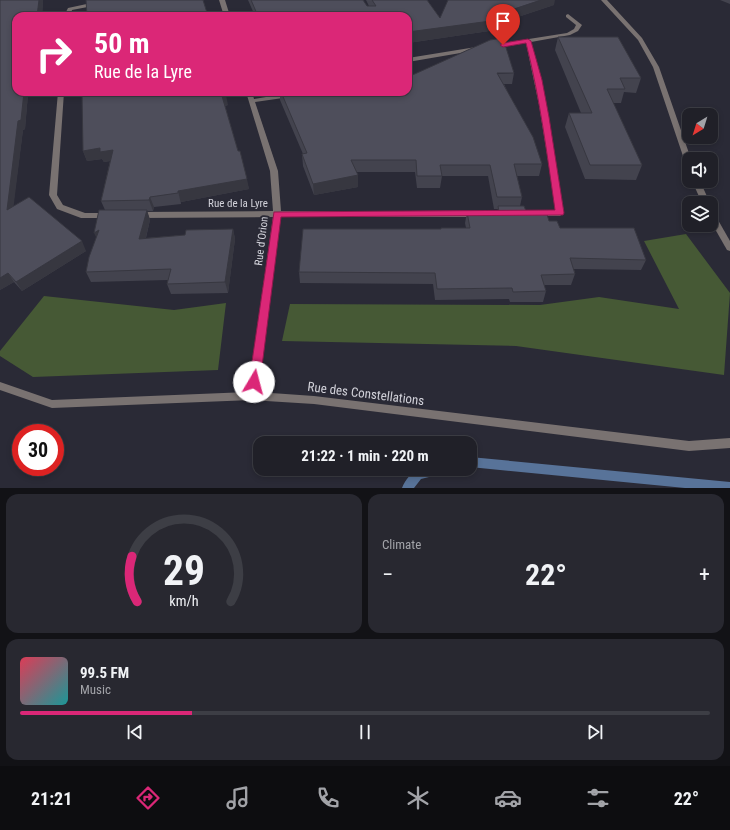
<!DOCTYPE html>
<html lang="en">
<head>
<meta charset="utf-8">
<style>
	:root { --surface:#202028; --page:#282830; --text:#f1f3f6; --muted:#a2a3a8; --line:#3d3e45; --accent:#db2777 }
	body { margin:0; font-family:"Roboto Condensed",sans-serif; background:var(--page); color:var(--text); height:100vh; display:flex; flex-direction:column; font-size:15px; white-space:nowrap }
	* { box-sizing:border-box; margin:0 }
	p { font-size:13px; color:var(--muted) }
	.icon { flex:none; width:22px; height:22px; fill:none; stroke:currentColor; stroke-width:2; stroke-linecap:round; stroke-linejoin:round }
	.map { position:relative; height:488px; overflow:hidden }
	.side { display:flex; flex-direction:column; gap:6px; padding:6px; background:#121216; flex:1 }
	.side>* { flex:none }
	.guide { position:absolute; left:12px; top:12px; width:400px; height:84px; border-radius:12px; box-shadow:0 2px 6px #0003,0 0 0 1px var(--line); background:#db2777; color:#fff; overflow:hidden }
	.needle { width:26px; rotate:218deg }
	.buttons { position:absolute; left:682px; top:108px; display:grid; gap:8px }
	.buttons a { display:grid; place-items:center; width:36px; height:36px; border-radius:8px; background:var(--surface); box-shadow:0 2px 6px #0003,0 0 0 1px var(--line); font-size:20px }
	.speed { position:absolute; left:12px; top:424px; display:flex; gap:8px; font-size:20px; font-weight:700; text-align:center }
	.speed>* { display:grid; place-content:center; width:52px; height:52px; border-radius:50%; background:var(--surface); box-shadow:0 2px 6px #0003,0 0 0 1px var(--line); line-height:1 }
	.speed .limit { border:6px solid #d22; background:#fff; color:#111 }
	.pin { position:absolute; display:grid; place-items:center; width:34px; height:34px; color:#fff; margin:-41px -17px; border-radius:50% 50% 50% 0; rotate:-45deg; box-shadow:0 0 4px #0007 }
	.pin .icon { rotate:45deg }
	.me { position:absolute; width:44px; margin:-22px; rotate:8deg; stroke-linejoin:round; filter:drop-shadow(0 0 3px #0008) }
	.turn { display:flex; align-items:center; gap:14px; height:84px; padding:0 16px; font-size:18px }
	.turn .icon { width:52px; height:52px; stroke-width:2.5 }
	.turn b { display:block; font-size:28px; line-height:34px }
	.big { font-size:30px; font-weight:700; line-height:1.1 }
	.side .widget { flex:1; display:flex; flex-direction:column; justify-content:center; gap:6px; min-width:0; padding:0 14px; border-radius:12px; background:var(--page) }
	.side .dial { align-items:center; gap:0 }
	.dial svg { height:104px; overflow:visible; fill:none; stroke:var(--line); stroke-width:7; stroke-linecap:round; text-anchor:middle }
	.dial text { fill:var(--text); stroke:none }
	.song { display:flex; align-items:center; gap:12px }
	.cover { width:48px; height:48px; border-radius:6px; background:linear-gradient(135deg,hsl(350 70% 55%),hsl(180 70% 35%)) }
	.played { height:4px; border-radius:2px; background:linear-gradient(90deg,var(--accent) 25%,var(--line) 25%) }
	.keys { display:flex; justify-content:space-around; direction:ltr }
	.heat { display:flex; justify-content:space-between; align-items:center; font-size:22px; direction:ltr }
	.side .tiles { flex:1; display:grid; gap:6px; grid-template-columns:1fr 1fr }
	.widget:last-child { grid-column:span 2 }
	.trip { position:absolute; left:253px; top:436px; width:224px; height:40px; border-radius:12px; background:var(--surface); box-shadow:0 2px 6px #0003,0 0 0 1px var(--line); font-weight:700; line-height:40px; text-align:center }
	.menu { display:flex; height:64px; justify-content:space-around; align-items:center; background:#0d0d10; color:var(--muted) }
	.menu .icon { width:28px; height:28px }
	.menu .active { color:var(--accent) }
	.menu b { font-size:18px; color:var(--text) }
	.map>svg:first-child { display:block }
	.green { fill:#465935 }
	.lines { fill:none; stroke-linecap:round; stroke-linejoin:round }
	.stream { fill:#587399; fill-rule:evenodd }
	.minor { fill:#797271; fill-rule:evenodd }
	.tertiary { fill:#797271; fill-rule:evenodd }
	.wall { fill:#43434e }
	.shaded-wall { fill:#373740 }
	.building { fill:#4e4e5b; stroke:#373740 }
	.route { fill:#db2777; stroke:#8e194d }
	.labels { text-anchor:middle; stroke-width:4; stroke-linejoin:round; paint-order:stroke }
	.street-label { font-size:11px; fill:#d2d2da; stroke:#2a2a36 }
	.near-street-label { font-size:13px; fill:#d2d2da; stroke:#2a2a36 }
</style>
</head>
<body>
<div class="map">
<svg width="730" height="488" viewBox="0 0 730 488">
	<rect width="100%" height="100%" fill="#2a2a36"/>
	<g class="green">
		<polygon points="686,234 730,293 724,375 516,346 282,341 290,304 540,305 599,297 679,309 644,241"/>
		<polygon points="44,296 174,310 226,303 218,370 33,377 0,356 0,351"/>
	</g>
	<g class="lines">
		<g class="stream">
			<polygon points="470,457 730,482 730,488 685,488 470,467"/>
			<path d="M421 469H446L445 473 421 479 414 488H402C405 480 412 471 421 469Z"/>
		</g>
		<g class="minor">
			<polygon points="219,0 225,0 230,16 224,16"/>
			<polygon points="96,2 98,3 98,5 72,10 70,16 64,16 68,8"/>
			<polygon points="568,14 582,25 578,31 570,35 531,42 546,105 564,213 560,216 536,216 533,215 532,213 533,211 556,210 539,105 526,43 496,48 493,46 496,44 567,33 574,29 576,25 566,17 566,15"/>
			<polygon points="476,47 478,48 478,50 408,62 408,58"/>
			<polygon points="58,92 64,92 57,195 63,205 85,213 108,213 112,216 111,218 81,218 57,209 49,195"/>
			<polygon points="246,92 252,92 254,99 290,93 293,95 290,97 255,102 278,171 281,211 476,211 480,214 476,217 280,217 257,392 314,396 689,441 730,438 730,448 689,451 314,404 252,400 52,408 0,390 0,382 52,400 248,392 273,217 138,218 134,215 138,212 273,211 270,171"/>
		</g>
		<g class="tertiary">
			<polygon points="601,0 607,0 642,38 659,67 691,159 689,159 689,164 685,162 653,67 638,40"/>
			<polygon points="692,181 700,181 710,203 702,203"/>
			<polygon points="711,212 714,213 730,241 730,251 727,250 711,222"/>
		</g>
	</g>
	<g class="wall">
		<polygon points="0,0 43,0 42,16 16,16 16,92 31,92 31,93 28,94 25,129 23,130 13,206 86,251 22,291 14,282 0,290"/>
		<polygon points="248,0 363,0 367,6 369,6 366,0 427,0 440,18 554,5 497,24 496,30 408,43 408,16 255,16"/>
		<polygon points="720,0 730,0 730,4"/>
		<polygon points="558,37 641,78 636,93 624,92 621,103 613,103 642,165 636,180 585,179 565,127 569,113 581,113 555,50"/>
		<polygon points="514,73 512,84 504,84 542,164 539,176 517,176 522,197 520,206 526,211 549,221 560,228 646,260 641,270 574,269 575,274 571,285 544,285 546,291 543,302 510,302 509,299 435,300 433,284 300,283 299,272 441,229 441,228 466,228 465,223 467,212 497,212 498,209 494,209 488,176 442,176 440,188 417,188 415,172 356,172 358,175 358,187 314,195 303,166 302,154 303,154 280,100 280,93 278,94 277,92 408,92 408,77"/>
		<polygon points="86,93 228,105 225,106 249,189 181,202 181,204 154,207 153,211 147,211 150,220 146,238 185,235 233,229 235,239 228,293 171,294 167,284 168,280 91,282 86,272 105,210 101,201 110,161 104,162 102,159 87,161 83,151"/>
	</g>
	<g class="shaded-wall">
		<polygon points="39,0 43,0 42,16 37,16"/>
		<polygon points="541,0 555,0 554,5 497,24 496,30 408,43 408,32 496,15"/>
		<polygon points="24,92 31,92 31,93 28,94 25,129 23,130 12,219 7,210 18,121"/>
		<polygon points="226,95 228,105 224,106 222,96"/>
		<polygon points="100,148 113,150 116,160 104,162 102,159 87,161 83,151"/>
		<polygon points="358,175 358,187 314,195 313,184"/>
		<polygon points="247,179 249,189 181,202 181,204 178,191"/>
		<polygon points="150,197 154,207 153,211 149,200"/>
		<polygon points="147,210 150,220 143,249 139,239"/>
		<polygon points="233,229 235,239 228,293 225,282"/>
		<polygon points="99,230 99,243 94,233"/>
		<polygon points="82,241 86,251 22,291 16,282"/>
		<polygon points="8,273 14,282 0,290 0,278"/>
	</g>
	<g class="building">
		<polygon points="0,0 39,0 37,16 16,16 16,92 24,92 21,120 18,121 7,210 29,197 82,241 16,282 8,273 0,278"/>
		<polygon points="86,0 203,0 208,16 87,16"/>
		<polygon points="251,0 363,0 367,6 376,6 372,0 427,0 440,18 448,0 541,0 496,15 498,20 408,32 408,16 258,16"/>
		<polygon points="558,37 618,37 641,78 620,78 625,89 607,89 642,165 590,165 569,113 592,113"/>
		<polygon points="503,38 514,73 497,73 533,137 542,164 514,164 522,197 497,197 490,165 440,165 442,176 417,176 416,160 351,160 358,175 313,184 302,154 307,153 281,92 408,92 408,77 490,40"/>
		<polygon points="86,92 225,92 226,95 222,96 238,151 240,151 247,179 178,191 178,193 150,197 149,200 101,201 113,150 100,152 100,148 83,151 82,94 86,93"/>
		<polygon points="498,206 524,206 526,211 546,211 549,221 557,221 560,228 634,228 646,260 570,258 575,274 541,275 546,291 513,292 512,288 437,289 435,273 299,272 303,229 441,229 441,228 470,228 467,212 499,212"/>
		<polygon points="99,210 147,210 139,239 185,235 186,230 233,229 225,282 167,284 171,269 86,272 89,257 99,230 94,233"/>
	</g>
	<path class="route" d="M528 39 531 41 542 80 549 117 564 213 563 215 281 217 260 382 258 385 254 386 251 385 249 382 274 212 555 210C547 154 540 98 526 43L503 47 500 45 503 43Z"/>
	<g class="labels">
		<g class="street-label">
			<text x="238" y="207">Rue de la Lyre</text>
			<text transform="translate(261 241) rotate(-83)" y="4">Rue d'Orion</text>
		</g>
		<g class="near-street-label">
			<text transform="translate(366 393) rotate(7)" y="5">Rue des Constellations</text>
		</g>
	</g>
</svg>
<div class="buttons">
<a><svg class="needle" viewBox="-14 -14 28 28"><path d="M0-13l5 13h-10z" fill="#e53935"/><path d="M0 13l5-13h-10z" fill="#a2a3a8"/></svg></a>
<a><svg class="icon" aria-label="sound" viewBox="0 0 24 24"><path d="M4 9h4l5-4v14l-5-4H4zM17 9q2 3 0 6"/></svg></a>
<a><svg class="icon" aria-label="layers" viewBox="0 0 24 24"><path d="M12 4l9 5-9 5-9-5zM3 14l9 5 9-5"/></svg></a>
</div>
<div class="speed"><div class="limit">30</div></div>
<div class="pin" style="left:503px;top:45px;background:#d93025"><svg class="icon" aria-label="arrive" viewBox="0 0 24 24"><path d="M6 21V4h12l-3 4 3 4H6"/></svg></div>
<svg class="me" style="left:254px;top:382px" viewBox="-20 -20 40 40"><circle r="19" fill="#fff"/><path d="M0-13L10 11 0 6-10 11z" fill="#db2777"/></svg>
<div class="trip">21:22 · 1 min · 220 m</div>
<div class="guide">
<div class="turn"><svg class="icon" aria-label="right" viewBox="0 0 24 24"><path d="M7 20v-9h11M14 6l5 5-5 5"/></svg><div><b>50 m</b>Rue de la Lyre</div></div>
</div>
</div>
<section class="side">
<div class="tiles">
<div class="widget dial"><svg viewBox="0 0 100 80">
<path d="M14 69A42 42 0 1 1 86 69"/>
<path d="M14 69A42 42 0 0 1 10 34" stroke="#db2777"/>
<text x="50" y="56" font-size="32" font-weight="700">29</text>
<text x="50" y="72" font-size="11">km/h</text>
</svg></div>
<div class="widget"><p>Climate</p>
<div class="heat"><a>−</a><b class="big">22°</b><a>+</a></div>
</div>
<div class="widget">
<div class="song"><i class="cover"></i><div><b>99.5 FM</b><p>Music</p></div></div>
<div class="played"></div>
<div class="keys"><svg class="icon" aria-label="previous" viewBox="0 0 24 24"><path d="M18 5L8 12l10 7zM5 5v14"/></svg><svg class="icon" aria-label="pause" viewBox="0 0 24 24"><path d="M8 5v14M16 5v14"/></svg><svg class="icon" aria-label="next" viewBox="0 0 24 24"><path d="M6 5l10 7-10 7zM19 5v14"/></svg></div>
</div>
</div>
</section>
<nav class="menu">
<b>21:21</b>
<svg class="icon active" aria-label="directions" viewBox="0 0 24 24"><path d="M12 3l9 9-9 9-9-9zM9 14v-3h6M13 9l2 2-2 2"/></svg>
<svg class="icon" aria-label="music" viewBox="0 0 24 24"><path d="M9 18V5l10-2v13"/><circle cx="6" cy="18" r="3"/><circle cx="16" cy="16" r="3"/></svg>
<svg class="icon" aria-label="phone" viewBox="0 0 24 24"><path d="M5 4h4l2 5-3 2q2 4 5 5l2-3 5 2v4C11 20 4 13 5 4z"/></svg>
<svg class="icon" aria-label="climate" viewBox="0 0 24 24"><path d="M12 3v18M4 7l16 10M4 17L20 7"/></svg>
<svg class="icon" aria-label="car" viewBox="0 0 24 24"><path d="M5 17H2v-5l4-1 3-4h7l3 4 3 1v5h-3M9 17h6M6 11h13"/><circle cx="7" cy="17" r="2"/><circle cx="17" cy="17" r="2"/></svg>
<svg class="icon" aria-label="filters" viewBox="0 0 24 24"><path d="M4 7h16M4 17h16"/><circle cx="9" cy="7" r="2"/><circle cx="15" cy="17" r="2"/></svg>
<b>22°</b>
</nav>
</body>
</html>
